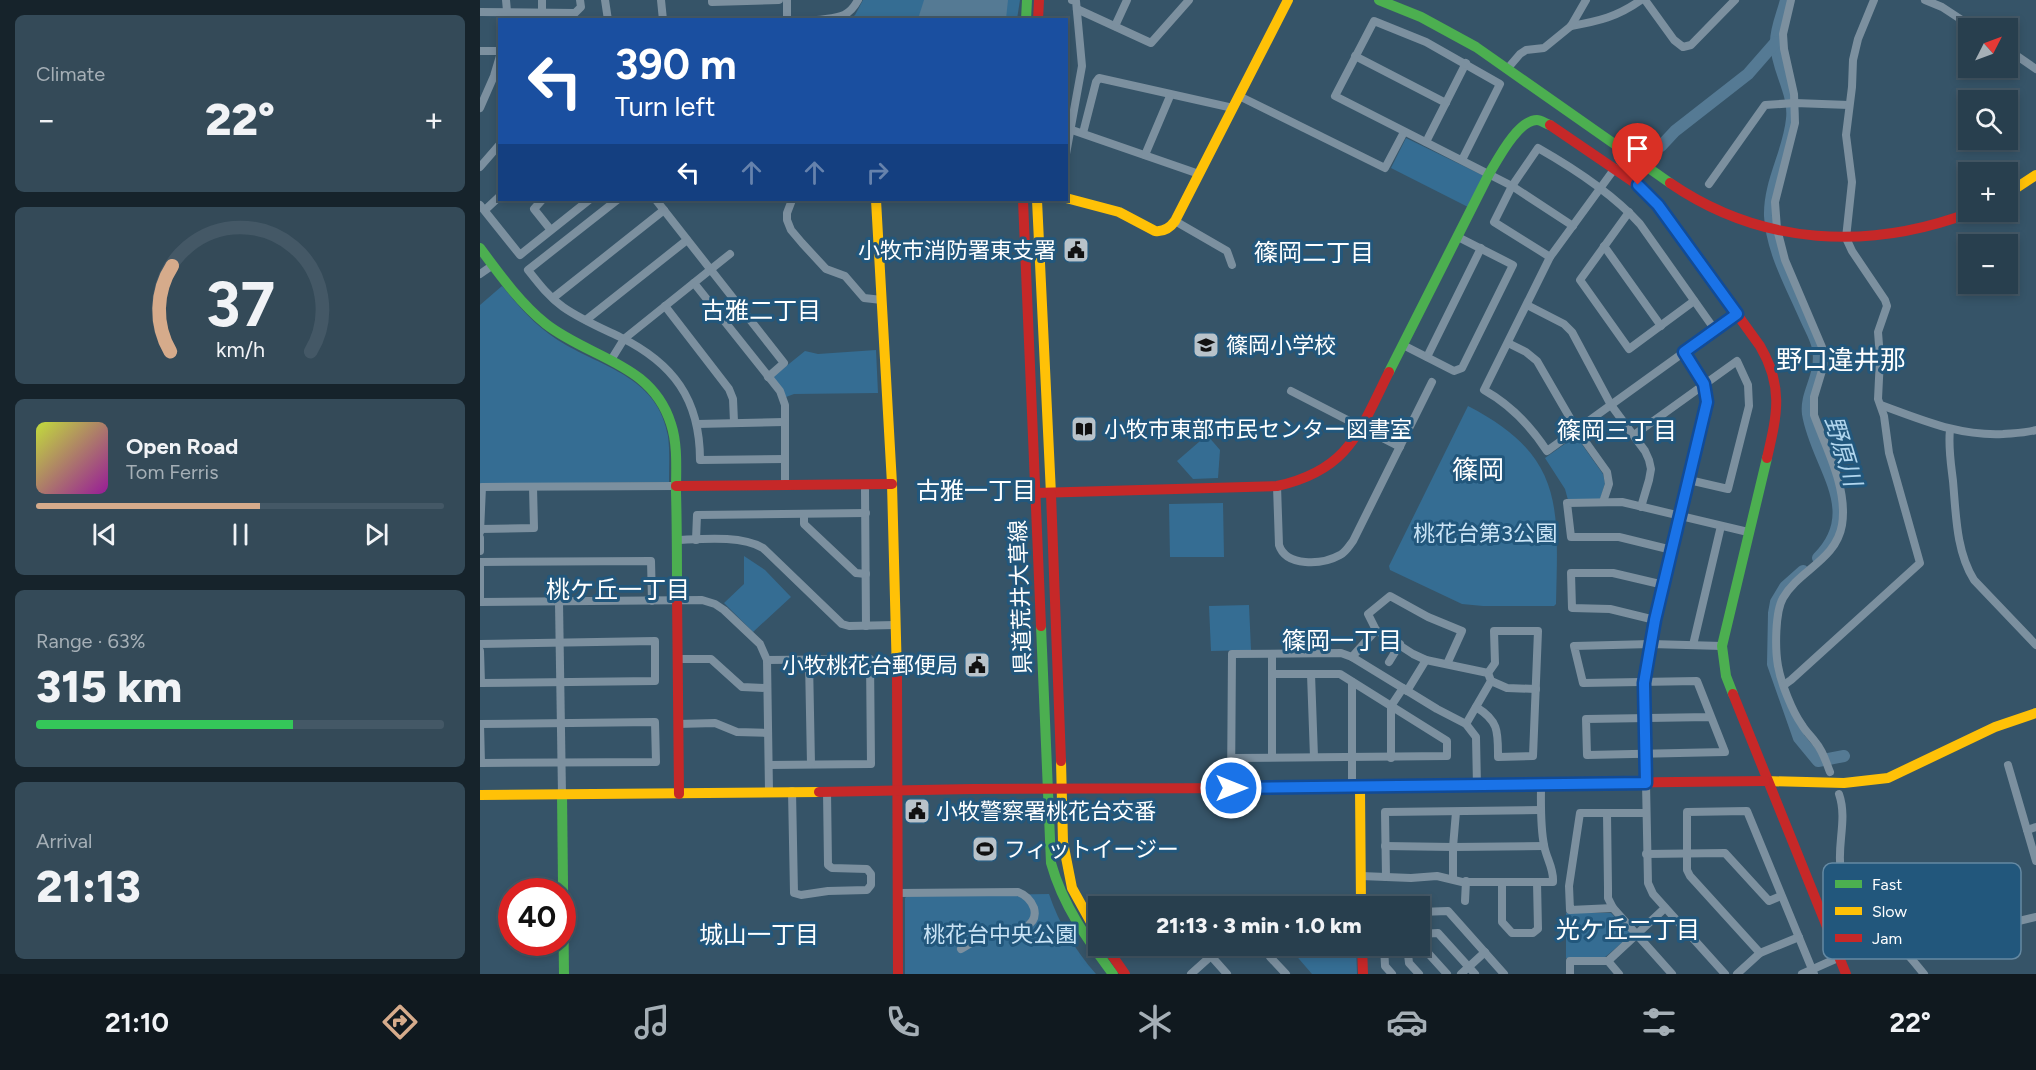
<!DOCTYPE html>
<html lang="en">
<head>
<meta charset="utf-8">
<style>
	:root { --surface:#283f4e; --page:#344a58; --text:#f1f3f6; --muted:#a5afb6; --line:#445866; --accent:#d6ab8b }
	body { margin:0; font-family:Figtree,"Noto Sans JP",sans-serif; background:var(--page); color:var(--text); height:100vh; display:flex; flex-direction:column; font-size:22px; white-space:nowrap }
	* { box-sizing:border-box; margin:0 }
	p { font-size:20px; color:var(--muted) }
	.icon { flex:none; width:33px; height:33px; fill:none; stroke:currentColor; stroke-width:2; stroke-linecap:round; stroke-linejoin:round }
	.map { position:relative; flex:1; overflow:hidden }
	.details { display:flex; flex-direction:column; gap:15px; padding:15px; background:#16232b; width:480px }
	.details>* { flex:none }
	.guide { position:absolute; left:18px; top:18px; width:570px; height:183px; border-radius:0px; box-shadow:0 3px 9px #0003,0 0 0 2px var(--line); background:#1a4fa0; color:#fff; overflow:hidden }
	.needle { width:39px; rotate:48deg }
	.tools { position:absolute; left:1478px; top:18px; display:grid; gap:12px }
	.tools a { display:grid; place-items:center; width:60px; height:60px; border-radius:0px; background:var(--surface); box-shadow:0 3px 9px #0003,0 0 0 2px var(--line); font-size:30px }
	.speed { position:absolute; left:18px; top:878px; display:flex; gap:12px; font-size:30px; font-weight:700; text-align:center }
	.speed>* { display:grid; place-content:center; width:78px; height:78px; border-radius:50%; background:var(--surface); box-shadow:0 3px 9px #0003,0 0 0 2px var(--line); line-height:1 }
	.speed .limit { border:9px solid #d22; background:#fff; color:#111 }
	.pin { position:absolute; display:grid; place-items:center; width:51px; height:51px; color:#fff; margin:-62px -26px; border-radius:50% 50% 50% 0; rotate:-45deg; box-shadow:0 0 6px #0007 }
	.pin .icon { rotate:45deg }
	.me { position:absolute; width:66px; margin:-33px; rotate:90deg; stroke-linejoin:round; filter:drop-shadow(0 0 4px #0008) }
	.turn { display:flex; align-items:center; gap:21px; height:126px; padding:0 18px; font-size:27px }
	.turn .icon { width:78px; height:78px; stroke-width:2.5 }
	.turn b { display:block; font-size:42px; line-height:51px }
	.lanes { display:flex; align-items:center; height:57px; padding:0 18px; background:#0003; justify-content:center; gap:30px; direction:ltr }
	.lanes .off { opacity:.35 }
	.big { font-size:45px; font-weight:800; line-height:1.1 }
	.details .widget { flex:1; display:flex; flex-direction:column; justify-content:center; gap:9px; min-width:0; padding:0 21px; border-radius:9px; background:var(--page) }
	.details .dial { align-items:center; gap:0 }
	.dial svg { height:156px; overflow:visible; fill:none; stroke:var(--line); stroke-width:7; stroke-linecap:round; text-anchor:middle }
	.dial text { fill:var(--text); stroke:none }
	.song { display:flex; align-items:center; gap:18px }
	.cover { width:72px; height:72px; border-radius:9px; background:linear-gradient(135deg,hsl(70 70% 55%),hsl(300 70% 35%)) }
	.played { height:6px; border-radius:3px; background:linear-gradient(90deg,var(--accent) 55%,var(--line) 55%) }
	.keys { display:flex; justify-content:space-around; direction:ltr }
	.heat { display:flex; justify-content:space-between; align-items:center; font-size:33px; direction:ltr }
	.charge { height:9px; border-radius:4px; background:linear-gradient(90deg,#34c759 63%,var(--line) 0) }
	.trip { position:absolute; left:608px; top:896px; width:342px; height:60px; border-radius:0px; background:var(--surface); box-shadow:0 3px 9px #0003,0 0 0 2px var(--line); font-weight:800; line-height:60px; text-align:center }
	.dock { display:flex; height:96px; justify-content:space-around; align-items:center; background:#10191f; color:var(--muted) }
	.dock .icon { width:42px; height:42px }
	.dock .on { color:var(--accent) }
	.dock b { font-size:27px; color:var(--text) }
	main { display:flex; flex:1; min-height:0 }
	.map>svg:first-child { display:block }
	.green { fill:#356d93 }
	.water { fill:#557a94 }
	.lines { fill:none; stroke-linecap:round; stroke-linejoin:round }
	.river { stroke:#557a94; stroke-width:12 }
	.street { stroke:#7c909f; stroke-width:8 }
	.fast { stroke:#4caf50; stroke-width:10 }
	.slow { stroke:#ffc107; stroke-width:10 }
	.jam { stroke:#c62828; stroke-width:10 }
	.route-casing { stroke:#114b97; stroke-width:15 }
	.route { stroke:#1a73e8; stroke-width:10 }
	.labels { text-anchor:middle; stroke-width:6; stroke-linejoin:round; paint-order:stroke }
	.poi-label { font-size:22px; fill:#fff; stroke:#22577c; text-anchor:start }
	.park-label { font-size:22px; fill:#c9e3f5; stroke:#22577c }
	.street-label { font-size:22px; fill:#fff; stroke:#22577c }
	.neighbourhood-label { font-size:24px; fill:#fff; stroke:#22577c }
	.water-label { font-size:24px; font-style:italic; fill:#b1d6ee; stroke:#22577c }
	.quarter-label { font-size:26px; fill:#fff; stroke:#22577c }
	.key { fill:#22577c; stroke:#6489a3; stroke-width:1.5 }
	.key-label { font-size:16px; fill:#fff }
</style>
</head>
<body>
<main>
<section class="details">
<div class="widget"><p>Climate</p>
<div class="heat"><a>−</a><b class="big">22°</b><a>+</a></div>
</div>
<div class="widget dial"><svg viewBox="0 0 100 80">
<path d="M14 69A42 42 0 1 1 86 69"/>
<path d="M14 69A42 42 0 0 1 15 25" stroke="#d6ab8b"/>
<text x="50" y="56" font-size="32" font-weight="700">37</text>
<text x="50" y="72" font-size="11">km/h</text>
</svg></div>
<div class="widget">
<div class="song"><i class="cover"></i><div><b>Open Road</b><p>Tom Ferris</p></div></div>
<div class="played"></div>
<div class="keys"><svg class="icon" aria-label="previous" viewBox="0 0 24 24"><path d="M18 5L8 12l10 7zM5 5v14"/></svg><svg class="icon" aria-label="pause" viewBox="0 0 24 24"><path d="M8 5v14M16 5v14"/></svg><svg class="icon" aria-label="next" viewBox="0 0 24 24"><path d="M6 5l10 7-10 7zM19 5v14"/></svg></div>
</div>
<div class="widget"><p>Range · 63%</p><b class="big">315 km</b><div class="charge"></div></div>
<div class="widget"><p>Arrival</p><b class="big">21:13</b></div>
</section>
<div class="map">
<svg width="1556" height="974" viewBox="0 0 1556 974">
	<rect width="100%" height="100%" fill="#365468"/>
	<g class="green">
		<polygon points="383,0 540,0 537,19 369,20 375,15"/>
		<polygon points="926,138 1004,176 988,207 911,168"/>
		<path d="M22 286C41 309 59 330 86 345 128 369 178 379 188 436 190 451 189 467 189 482L0 484V305Z"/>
		<polygon points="396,350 398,393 314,394 306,397 294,379 294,376 325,351 338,354"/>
		<path d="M988 406C1085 456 1078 507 1076 604L1074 606H1003L982 604 910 570 909 566Z"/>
		<polygon points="727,435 740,450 738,478 713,479 697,461"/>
		<polygon points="1096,436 1123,474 1125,483 1120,500 1088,500 1085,489 1065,458"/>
		<polygon points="743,503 744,557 690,557 689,504"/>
		<polygon points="264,556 285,570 311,597 273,632 244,603 264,584"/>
		<polygon points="769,605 771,650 731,651 729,606"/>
		<path d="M569 894C579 924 595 950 616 974H425V898L427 896Z"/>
		<polygon points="1086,913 1131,913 1151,933 1150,936 1124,958 1086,958"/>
		<polygon points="807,945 876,945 877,974 832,974"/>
	</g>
	<polygon class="water" points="444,0 528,0 526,19 438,19"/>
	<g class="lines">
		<g class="river">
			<path d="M1306 0C1303 13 1295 30 1296 44 1297 70 1315 93 1312 119 1309 152 1289 182 1290 216 1292 252 1312 286 1326 319 1330 328 1336 338 1338 348 1343 376 1325 392 1328 414 1336 465 1386 510 1338 558"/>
			<polyline points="1181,146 1195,131 1268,74 1296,42"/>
			<polyline points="1323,571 1305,587 1296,602 1294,613 1293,664 1319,738 1338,761 1364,756"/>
		</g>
		<g class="street">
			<polyline points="26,0 27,11"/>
			<polyline points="125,0 128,20"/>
			<polyline points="181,0 183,20"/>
			<polyline points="232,0 232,2 299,0"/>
			<polyline points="307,0 307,20"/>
			<polyline points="1165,0 1194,40 1203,47 1211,45 1255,0"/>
			<path d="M1311 0 1303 34 1304 49 1314 94 1315 123 1295 202 1297 229 1305 260 1342 347 1344 364 1334 397V415C1346 448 1368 488 1362 525 1356 560 1319 570 1303 598 1295 612 1295 649 1298 666 1301 683 1312 711 1322 725 1326 732 1332 737 1336 743 1343 751 1346 762 1350 772"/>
			<polyline points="1445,0 1462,7 1494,28"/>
			<polyline points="597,9 671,43 709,0"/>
			<polyline points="0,12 95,13 101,7 100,0"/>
			<polyline points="62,20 62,0"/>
			<path d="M337 20C357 17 368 19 378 0"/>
			<polyline points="635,26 647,0"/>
			<path d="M1091 26C1119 21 1137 17 1161 0"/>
			<polyline points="1527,49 1556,69"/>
			<polyline points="0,51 20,51"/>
			<polyline points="875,56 966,103"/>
			<polyline points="1028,68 1040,54 1046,50 1064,48 1091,26 1106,0"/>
			<polyline points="759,96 905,168 924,132"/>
			<polyline points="0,108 14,76 20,56"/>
			<polyline points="592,130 719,174"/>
			<polyline points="603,133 616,82 619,78 753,108"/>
			<polyline points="946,142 986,63"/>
			<polyline points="586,154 602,66 596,1 592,0"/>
			<polyline points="665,155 690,96"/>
			<polyline points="982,160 1020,84 946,42 894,21 855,96 1032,186 1093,226"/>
			<polyline points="0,167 20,144"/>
			<path d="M1135 168 1070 257 1004 390C1031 405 1050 425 1067 451L1257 314"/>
			<polyline points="1229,184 1285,105 1315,103 1369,105"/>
			<polyline points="62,200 54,209 70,229"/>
			<path d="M137 200 48 270C59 284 69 297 83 307 100 319 121 328 140 337 193 363 220 399 220 460L305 459"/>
			<polyline points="176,200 304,363 288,377"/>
			<polyline points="312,200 307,213 307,220 311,230 322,243 346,269 365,276 384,298 402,300"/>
			<polyline points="0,205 40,255 109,200"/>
			<polyline points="5,210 20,196"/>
			<polyline points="1149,212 1100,280 1149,349 1214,301"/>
			<polyline points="695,221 747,251 752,265"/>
			<polyline points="1124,246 1181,326"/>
			<path d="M1070 257 1014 222 1032 186 1058 148C1095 169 1132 193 1160 224L1235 330"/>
			<polyline points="0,274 13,265"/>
			<polyline points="214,283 300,391 305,405 305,485"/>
			<polyline points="73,298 184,210"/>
			<polyline points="1047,305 1084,324 1092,332 1131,405 1165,451 1169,460 1171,469 1169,480 1161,507"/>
			<polyline points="185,306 249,389 253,399 254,422"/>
			<polyline points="106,320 207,240"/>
			<polyline points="1028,343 1046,352 1057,361 1097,430 1127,472 1129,484 1123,502"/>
			<polyline points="923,345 974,371 982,368 1033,265 978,237"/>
			<polyline points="1204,352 1224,384 1227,402 1175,620 1164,683 1168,883 1173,894 1245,974"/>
			<polyline points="947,357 1001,248"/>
			<polyline points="131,360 144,339 250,254"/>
			<polyline points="811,391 920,447"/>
			<path d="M1401 405C1443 420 1478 436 1523 434 1535 433 1545 433 1556 430"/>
			<polyline points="217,424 304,422"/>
			<path d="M1470 430C1468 447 1471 464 1473 481 1476 514 1476 551 1494 580L1556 645"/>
			<polyline points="1154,435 1257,361 1268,385 1269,406 1248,489 1209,480"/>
			<path d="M797 486 799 545C806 567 842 565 860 555 866 552 869 546 873 541L952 382"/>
			<polyline points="385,490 386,626"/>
			<polyline points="324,514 324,524 376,573 386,574"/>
			<polyline points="0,529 54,528 53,487"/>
			<polyline points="0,532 2,487 196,486"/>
			<polyline points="0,538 0,551"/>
			<path d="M197 540C222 539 261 535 283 548L362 624 369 626 415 625"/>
			<polyline points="216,540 217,515 386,513"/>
			<polyline points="1192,550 1139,537 1091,537 1087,503 1142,502 1268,532"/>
			<polyline points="172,601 171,561 0,562 0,602 222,600 235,604 244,610 280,644 287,660 289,791"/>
			<polyline points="79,602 82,794"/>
			<polyline points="1175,620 1130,609 1092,608 1091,573 1133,573 1184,585"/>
			<polyline points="0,644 175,641 175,681 1,683 0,651"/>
			<polyline points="1213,645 1241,526"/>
			<polyline points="872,657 896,630"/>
			<polyline points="197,659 231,659 262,687 287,688"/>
			<polyline points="287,660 390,659 391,764 289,765"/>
			<polyline points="329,661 331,764"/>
			<polyline points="909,662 920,644"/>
			<polyline points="967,664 982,631 948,617 910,596 888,614 896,630 933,654 946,660 1008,673"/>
			<polyline points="831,674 834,757"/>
			<polyline points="1011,681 1027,688 1056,689"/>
			<polyline points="1304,685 1311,680 1440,563 1409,453 1404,416 1398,399 1400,358 1398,332 1407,306 1405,300 1372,251 1366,238 1372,182 1366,135 1372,87 1373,60 1378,39 1394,0"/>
			<polyline points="927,691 946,660"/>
			<path d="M996 707C1019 721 1018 732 1018 757L1053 756 1058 631H1014L1015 663 1008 673"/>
			<polyline points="1230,717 1106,719 1107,755 1245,752 1217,681 1103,683 1094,646 1171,644 1242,646"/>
			<polygon points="175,722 176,762 1,763 0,724"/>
			<polyline points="198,724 235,723 257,732 288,733"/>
			<polyline points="986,724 1011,681 1008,673"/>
			<polyline points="792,757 792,654"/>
			<polyline points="752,758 967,756 967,741 860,674 792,674"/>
			<polyline points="911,758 911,706 923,688"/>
			<polyline points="1528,765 1556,861"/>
			<polyline points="872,787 872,682"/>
			<polyline points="751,788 752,654 861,653 872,657 957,709 986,724 996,737 997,786"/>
			<polyline points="312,791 314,893 321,895 348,891 387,890 391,885 391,874 387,869 352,868 348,865 347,791"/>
			<path d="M1359 794C1368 820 1356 846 1361 872 1365 893 1387 923 1403 937 1410 943 1419 947 1426 953 1432 959 1438 967 1444 974"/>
			<polyline points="1127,814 1128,888 1128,898 1133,908 1192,974"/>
			<polyline points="1547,830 1556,827"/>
			<polyline points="905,846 973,847 1064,846"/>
			<polyline points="1166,854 1245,853 1289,901 1301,896"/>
			<path d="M881 876 931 878 957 876 982 882H1073C1074 868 1066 858 1064 845 1060 825 1061 803 1061 783"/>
			<polyline points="906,877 905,812 1060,810"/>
			<polyline points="973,879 973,847 976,812"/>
			<polyline points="1022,882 1022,922 1032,933 1053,933 1058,929 1057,882"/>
			<path d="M418 893 538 892C546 895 551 900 554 908 561 935 517 931 502 937 495 940 488 945 481 949"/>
			<polyline points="985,901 986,881"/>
			<polyline points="1133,908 1090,910 1089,886 1100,813 1166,813"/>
			<polyline points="939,912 968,911 1024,974"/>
			<polyline points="939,934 958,933 995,974"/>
			<polyline points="790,945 790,957 806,974"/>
			<polyline points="904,945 905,966 912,974"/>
			<polyline points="1280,953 1210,876 1207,870 1207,812 1267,811 1334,974"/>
			<polyline points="1425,953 1501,930 1556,917"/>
			<polyline points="905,954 948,953 967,974"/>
			<polyline points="928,954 929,963 939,974"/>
			<polyline points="1128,961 1139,974"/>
			<polyline points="711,974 731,956 747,974"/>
			<polyline points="981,974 1005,952"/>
			<polyline points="1090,974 1090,961 1128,961 1185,908"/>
			<polyline points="1257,974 1280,953 1319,937"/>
			<polyline points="1322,974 1360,957"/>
		</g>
		<g class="fast">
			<polyline points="899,0 941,17 996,47 1190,183"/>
			<polyline points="546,20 547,0"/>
			<path d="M0 248C20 275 40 303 66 324 111 359 172 363 191 424 198 445 196 470 196 492 197 526 197 559 197 593"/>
			<path d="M909 372 1009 174C1018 159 1038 120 1057 120 1061 120 1066 124 1070 125"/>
			<path d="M561 626 571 863C583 906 607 939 633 974"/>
			<polyline points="1253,694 1246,676 1242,646 1287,458"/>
			<polyline points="82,794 84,974"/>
		</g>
		<g class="slow">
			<polyline points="1527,194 1556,175"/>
			<path d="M586 198 639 212 675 231C684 232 690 228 695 221L808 0"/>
			<polyline points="396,200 412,484 417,676"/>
			<polyline points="557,200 571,494"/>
			<polyline points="581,761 583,842 592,888 618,935"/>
			<polyline points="1285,781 1364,783 1408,778 1515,727 1556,713"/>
			<polyline points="799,788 1030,784"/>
			<polyline points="880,788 881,906"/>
			<polyline points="0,795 339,792"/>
		</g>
		<g class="jam">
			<polyline points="558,20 559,0"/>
			<path d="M1070 125 1158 185 1178 205 1280 346C1304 387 1297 415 1287 458"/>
			<path d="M1190 183C1282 246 1389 251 1492 212"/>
			<polyline points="543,200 561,626"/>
			<polyline points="196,486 412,484"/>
			<path d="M556 493 797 486C869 470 879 432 909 372"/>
			<polyline points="571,494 581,761"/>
			<polyline points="197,593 199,794"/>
			<polyline points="417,676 418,974"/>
			<polyline points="1253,694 1366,974"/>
			<polyline points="1030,784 1285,781"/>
			<polyline points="339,792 492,789 799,788"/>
			<polyline points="625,945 645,974"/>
			<polyline points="882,945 883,974"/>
		</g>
	</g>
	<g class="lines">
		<g class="route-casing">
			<polyline id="route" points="751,788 1166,783 1164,683 1175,620 1227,402 1224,384 1204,352 1257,314 1178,205 1158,185"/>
		</g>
		<use href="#route" class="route"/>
	</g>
	<defs>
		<g id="civic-square" transform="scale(1.35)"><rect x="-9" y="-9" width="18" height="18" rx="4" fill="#b9c3ca" stroke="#22577c"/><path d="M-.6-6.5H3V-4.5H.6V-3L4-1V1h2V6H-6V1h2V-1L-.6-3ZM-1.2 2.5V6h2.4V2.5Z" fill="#111"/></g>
		<g id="school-square" transform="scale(1.35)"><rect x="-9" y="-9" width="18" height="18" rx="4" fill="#b9c3ca" stroke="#22577c"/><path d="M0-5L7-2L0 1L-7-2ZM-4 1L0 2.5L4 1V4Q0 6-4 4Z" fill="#111"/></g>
		<g id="library-square" transform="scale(1.35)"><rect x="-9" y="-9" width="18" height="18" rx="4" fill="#b9c3ca" stroke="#22577c"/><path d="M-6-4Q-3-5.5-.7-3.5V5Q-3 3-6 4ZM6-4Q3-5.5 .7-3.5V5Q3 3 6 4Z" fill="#111"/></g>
		<g id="stadium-square" transform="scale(1.35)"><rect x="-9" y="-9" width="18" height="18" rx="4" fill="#b9c3ca" stroke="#22577c"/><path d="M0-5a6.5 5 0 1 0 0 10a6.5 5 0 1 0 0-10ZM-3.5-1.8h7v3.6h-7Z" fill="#111"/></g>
	</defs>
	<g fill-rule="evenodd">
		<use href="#civic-square" x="596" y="250"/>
		<use href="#school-square" x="726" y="345"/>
		<use href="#library-square" x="604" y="429"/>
		<use href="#civic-square" x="497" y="665"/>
		<use href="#civic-square" x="437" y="811"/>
		<use href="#stadium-square" x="505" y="849"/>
	</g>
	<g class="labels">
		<g class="poi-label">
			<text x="576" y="258" text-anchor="end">小牧市消防署東支署</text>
			<text x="746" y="353">篠岡小学校</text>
			<text x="624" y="437">小牧市東部市民センター図書室</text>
			<text x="478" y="673" text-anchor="end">小牧桃花台郵便局</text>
			<text x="456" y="819">小牧警察署桃花台交番</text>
			<text x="524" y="857">フィットイージー</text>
		</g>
		<g class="park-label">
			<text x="1005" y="541">桃花台第3公園</text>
			<text x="520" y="942">桃花台中央公園</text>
		</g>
		<g class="street-label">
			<text transform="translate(540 597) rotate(-92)" y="8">県道荒井大草線</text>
		</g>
		<g class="neighbourhood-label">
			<text x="834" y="261">篠岡二丁目</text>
			<text x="281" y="319">古雅二丁目</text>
			<text x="1137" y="439">篠岡三丁目</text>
			<text x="496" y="499">古雅一丁目</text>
			<text x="138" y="598">桃ケ丘一丁目</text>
			<text x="862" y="649">篠岡一丁目</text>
			<text x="1148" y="938">光ケ丘二丁目</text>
			<text x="279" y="943">城山一丁目</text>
		</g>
		<g class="water-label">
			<text transform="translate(1363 451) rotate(73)" y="8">野原川</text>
		</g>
		<g class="quarter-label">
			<text x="1361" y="369">野口違井那</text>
			<text x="998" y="479">篠岡</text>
		</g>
	</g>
	<rect x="1343" y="863" width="198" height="96" rx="9" class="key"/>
	<rect x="1355" y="880" width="27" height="8" fill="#4caf50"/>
	<rect x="1355" y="907" width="27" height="8" fill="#ffc107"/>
	<rect x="1355" y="934" width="27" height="8" fill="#c62828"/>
	<g class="key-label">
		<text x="1392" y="890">Fast</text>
		<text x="1392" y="917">Slow</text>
		<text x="1392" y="944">Jam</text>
	</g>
</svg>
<div class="tools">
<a><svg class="needle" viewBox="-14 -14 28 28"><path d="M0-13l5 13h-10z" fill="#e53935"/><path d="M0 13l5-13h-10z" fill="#a5afb6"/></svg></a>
<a><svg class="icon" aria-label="search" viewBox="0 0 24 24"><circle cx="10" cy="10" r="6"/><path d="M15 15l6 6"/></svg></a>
<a>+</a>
<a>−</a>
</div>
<div class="speed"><div class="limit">40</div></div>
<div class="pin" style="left:1158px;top:185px;background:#d93025"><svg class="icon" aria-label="arrive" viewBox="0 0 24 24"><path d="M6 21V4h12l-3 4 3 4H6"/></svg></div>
<svg class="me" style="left:751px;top:788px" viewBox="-20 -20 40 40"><circle r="17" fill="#1a73e8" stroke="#fff" stroke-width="3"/><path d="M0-11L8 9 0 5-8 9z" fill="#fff"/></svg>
<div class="trip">21:13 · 3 min · 1.0 km</div>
<div class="guide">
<div class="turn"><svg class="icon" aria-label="left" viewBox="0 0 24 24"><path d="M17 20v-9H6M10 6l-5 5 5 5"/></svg><div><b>390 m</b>Turn left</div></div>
<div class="lanes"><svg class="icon" aria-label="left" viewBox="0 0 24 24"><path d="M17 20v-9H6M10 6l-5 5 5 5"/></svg><svg class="icon off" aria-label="ahead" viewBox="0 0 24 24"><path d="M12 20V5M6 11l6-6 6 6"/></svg><svg class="icon off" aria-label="ahead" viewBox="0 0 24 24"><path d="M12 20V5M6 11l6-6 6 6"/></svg><svg class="icon off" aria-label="right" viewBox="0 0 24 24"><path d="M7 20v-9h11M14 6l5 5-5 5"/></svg></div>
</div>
</div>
</main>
<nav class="dock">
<b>21:10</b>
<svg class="icon on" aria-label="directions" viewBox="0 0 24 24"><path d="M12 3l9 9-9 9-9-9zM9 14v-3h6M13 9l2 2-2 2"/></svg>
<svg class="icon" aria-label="music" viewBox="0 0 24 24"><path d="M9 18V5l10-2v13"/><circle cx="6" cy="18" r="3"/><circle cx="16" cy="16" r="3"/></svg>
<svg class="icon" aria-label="phone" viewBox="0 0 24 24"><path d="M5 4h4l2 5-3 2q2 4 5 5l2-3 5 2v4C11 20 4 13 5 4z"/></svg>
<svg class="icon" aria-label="climate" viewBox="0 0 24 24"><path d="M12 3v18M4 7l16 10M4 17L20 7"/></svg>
<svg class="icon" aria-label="car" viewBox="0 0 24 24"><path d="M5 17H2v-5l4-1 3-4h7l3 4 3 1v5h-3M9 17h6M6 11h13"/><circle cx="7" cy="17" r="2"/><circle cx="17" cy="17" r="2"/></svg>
<svg class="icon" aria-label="filters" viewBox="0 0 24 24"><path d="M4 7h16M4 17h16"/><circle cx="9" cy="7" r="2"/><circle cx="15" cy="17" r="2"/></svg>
<b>22°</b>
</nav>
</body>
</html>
